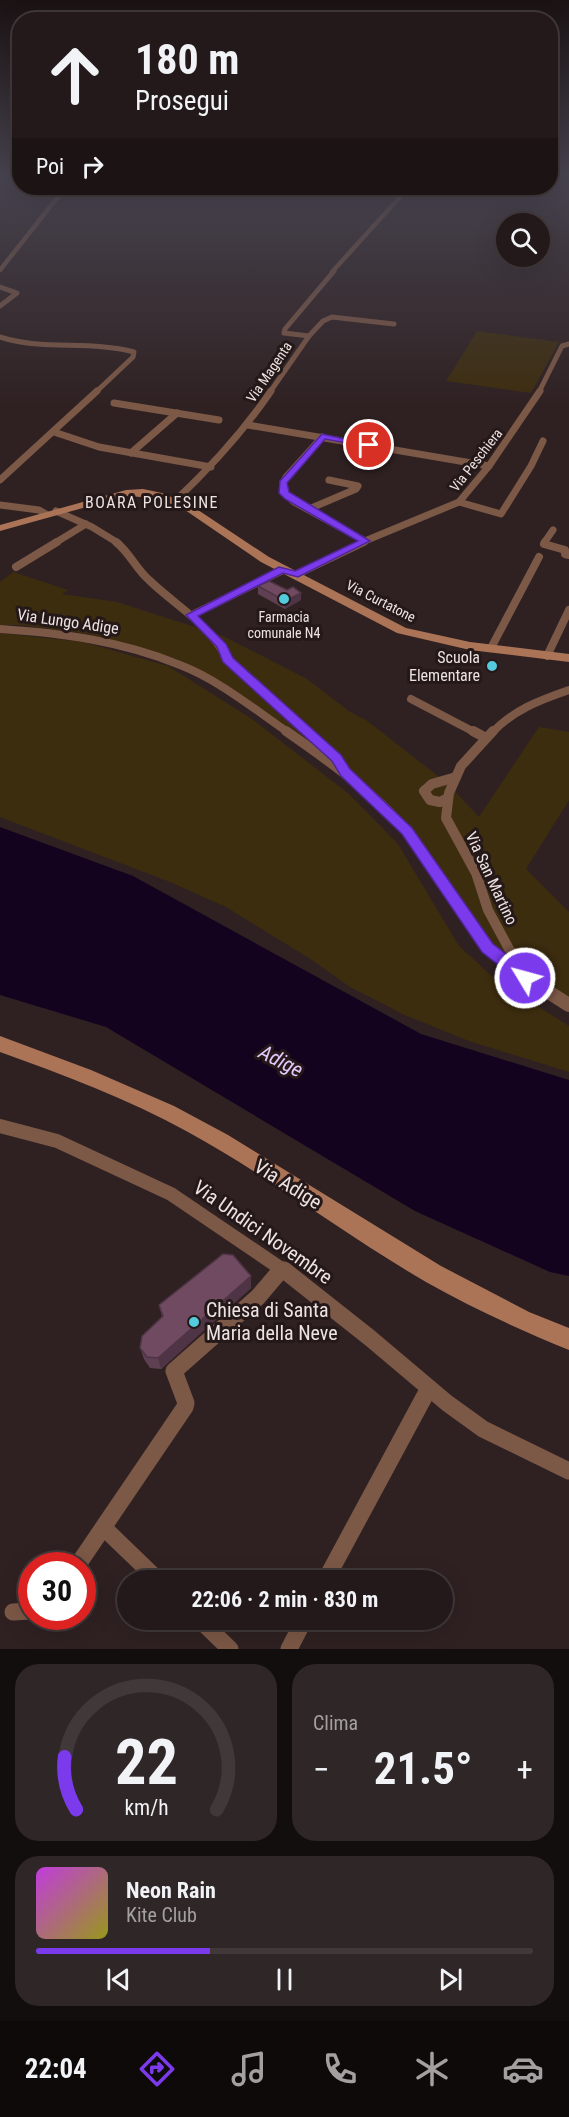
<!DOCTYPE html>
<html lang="it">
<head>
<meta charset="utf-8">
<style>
	:root { --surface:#23191a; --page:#2f2627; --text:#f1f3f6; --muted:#a3a0a2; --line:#403839; --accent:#7c3aed }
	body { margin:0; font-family:"Roboto Condensed",sans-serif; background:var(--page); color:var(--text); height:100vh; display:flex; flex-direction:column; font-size:22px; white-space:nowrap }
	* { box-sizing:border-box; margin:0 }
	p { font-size:20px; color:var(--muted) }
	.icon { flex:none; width:33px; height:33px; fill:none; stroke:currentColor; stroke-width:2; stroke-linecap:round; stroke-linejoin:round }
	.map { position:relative; height:1649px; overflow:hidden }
	.panel { display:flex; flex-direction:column; gap:15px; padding:15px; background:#130e0e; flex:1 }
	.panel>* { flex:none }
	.guide { position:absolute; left:12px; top:12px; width:546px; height:183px; border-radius:24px; box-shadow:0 6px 24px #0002,0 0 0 2px var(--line); background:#23191a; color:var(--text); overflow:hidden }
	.buttons { position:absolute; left:496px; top:213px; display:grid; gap:12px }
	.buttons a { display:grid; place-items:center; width:54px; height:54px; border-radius:50%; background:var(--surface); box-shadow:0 6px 24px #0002,0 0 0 2px var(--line); font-size:30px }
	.speed { position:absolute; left:18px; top:1552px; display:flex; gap:12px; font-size:30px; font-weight:700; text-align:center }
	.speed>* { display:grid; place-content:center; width:78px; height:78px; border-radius:50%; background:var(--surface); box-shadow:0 6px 24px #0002,0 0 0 2px var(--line); line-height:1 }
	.speed .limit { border:9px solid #d22; background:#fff; color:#111 }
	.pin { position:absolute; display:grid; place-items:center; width:51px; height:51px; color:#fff; margin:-26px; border:3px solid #fff; border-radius:50%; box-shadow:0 2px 6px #0007 }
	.me { position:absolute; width:66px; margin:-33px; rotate:307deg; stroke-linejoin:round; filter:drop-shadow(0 0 4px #0008) }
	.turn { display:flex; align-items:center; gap:21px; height:126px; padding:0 24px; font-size:27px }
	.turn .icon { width:78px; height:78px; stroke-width:2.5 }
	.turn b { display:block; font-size:42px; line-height:51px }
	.then { display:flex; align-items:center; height:57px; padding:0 24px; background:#0003; gap:12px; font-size:22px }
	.big { font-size:45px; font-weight:700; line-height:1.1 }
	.panel .widget { flex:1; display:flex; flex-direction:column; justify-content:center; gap:9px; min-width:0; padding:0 21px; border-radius:24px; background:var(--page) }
	.panel .dial { align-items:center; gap:0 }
	.dial svg { height:156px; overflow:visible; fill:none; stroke:var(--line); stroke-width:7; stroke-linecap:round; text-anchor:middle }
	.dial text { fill:var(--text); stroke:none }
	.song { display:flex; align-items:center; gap:18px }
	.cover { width:72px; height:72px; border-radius:9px; background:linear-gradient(135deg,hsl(290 70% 55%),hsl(60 70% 35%)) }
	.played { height:6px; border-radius:3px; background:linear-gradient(90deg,var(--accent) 35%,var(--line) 35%) }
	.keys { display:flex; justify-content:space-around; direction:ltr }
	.heat { display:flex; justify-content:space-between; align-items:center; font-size:33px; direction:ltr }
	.panel .tiles { flex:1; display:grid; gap:15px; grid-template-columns:1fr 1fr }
	.widget:last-child { grid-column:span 2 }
	.trip { position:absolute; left:117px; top:1570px; width:336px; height:60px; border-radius:30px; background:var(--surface); box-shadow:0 6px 24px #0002,0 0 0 2px var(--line); font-weight:700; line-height:60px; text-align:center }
	.tabs { display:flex; height:96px; justify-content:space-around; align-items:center; background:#0e0a0a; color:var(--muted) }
	.tabs .icon { width:42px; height:42px }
	.tabs .selected { color:var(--accent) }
	.tabs b { font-size:27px; color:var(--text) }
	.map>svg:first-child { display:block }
	.green { fill:#3d2d0f }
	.water { fill:#13031f }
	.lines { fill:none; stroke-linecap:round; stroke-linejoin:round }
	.street-far6 { stroke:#7c5846; stroke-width:4.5 }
	.street-far5 { stroke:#7c5846; stroke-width:5 }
	.street-far4 { stroke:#7c5846; stroke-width:7 }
	.street-far3 { stroke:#7c5846; stroke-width:8 }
	.street-far2 { stroke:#7c5846; stroke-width:10 }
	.street-far1 { stroke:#7c5846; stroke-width:14 }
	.street { stroke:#7c5846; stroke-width:17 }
	.secondary { fill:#ac7457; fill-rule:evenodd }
	.wall { fill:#5f4053 }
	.shaded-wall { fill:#4e3444 }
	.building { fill:#6f4a61; stroke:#4e3444; stroke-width:1.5 }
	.route { fill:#7c3aed; stroke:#51269a; stroke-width:1.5 }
	.poi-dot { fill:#54cadd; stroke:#251818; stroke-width:2 }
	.labels { text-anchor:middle; stroke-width:6; stroke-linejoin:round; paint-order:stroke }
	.far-street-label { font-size:14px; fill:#ede3e3; stroke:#251818 }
	.far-poi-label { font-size:14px; fill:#ede3e3; stroke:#251818 }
	.far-quarter-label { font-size:16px; letter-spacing:1.5px; fill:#ede3e3; stroke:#251818 }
	.street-label { font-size:16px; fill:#ede3e3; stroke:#251818 }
	.poi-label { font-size:16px; fill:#ede3e3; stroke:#251818; text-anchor:end }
	.near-street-label { font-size:20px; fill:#ede3e3; stroke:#251818 }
	.near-poi-label { font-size:20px; fill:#ede3e3; stroke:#251818; text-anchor:start }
	.near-water-label { font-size:21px; font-style:italic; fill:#e2c8fa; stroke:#251818 }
</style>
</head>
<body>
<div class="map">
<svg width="569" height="1649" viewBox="0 0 569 1649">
	<rect width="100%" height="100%" fill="#2f2122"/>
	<g class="green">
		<polygon points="477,331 559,342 531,393 446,381"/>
		<polygon points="13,572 68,590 62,594 117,602 223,636 307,679 350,712 366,720 447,783 479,817 539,727 569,732 569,800 526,869 569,912 569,1007 508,968 413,838 362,787 264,712 177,659 89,634 20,625 0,625 0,582"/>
		<polygon points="0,633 83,642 168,666 252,719 349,794 398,844 459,946 495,979 569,1026 569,1072 469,1041 405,1015 350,987 312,960 226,907 170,882 0,817"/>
	</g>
	<polygon class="water" points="0,827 133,876 421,1034 569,1080 569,1276 550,1272 415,1211 106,1027 0,995"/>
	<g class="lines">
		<g class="street-far6">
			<polyline points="0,270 65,188"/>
			<polyline points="332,272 408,188"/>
		</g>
		<g class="street-far5">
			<polyline points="0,287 17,293 0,306"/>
			<polyline points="309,336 323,321 332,317 394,324"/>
			<path d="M0 337C43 351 90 340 134 352L133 357 96 392"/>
			<polyline points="270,392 309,336 284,333 285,329 334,271"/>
			<polyline points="539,392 562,346 569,344"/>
		</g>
		<g class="street-far4">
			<polyline points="114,403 219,420"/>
			<polyline points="248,425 489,466"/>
			<polyline points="54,432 99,447 211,467"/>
			<polyline points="322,437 286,477 283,483 284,493 294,502 365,541"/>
			<polyline points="131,453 177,413"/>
			<polyline points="0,480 97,391"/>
			<path d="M175 501C211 467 243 432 271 391"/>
			<polyline points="459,502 501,514 531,466 543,441"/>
			<polyline points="0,505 39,510 46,514"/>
			<polyline points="309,509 356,489 358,486 329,480"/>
			<polyline points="56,511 92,527 118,543"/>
			<polyline points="55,543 86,524"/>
			<polyline points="360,543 459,502 489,466 540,391"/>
			<polyline points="544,543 553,530"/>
		</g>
		<g class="street-far3">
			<path d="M116 542C130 553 136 569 149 580 177 607 209 623 227 659L307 733"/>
			<polyline points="545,542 544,544 565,550 565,554 569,555"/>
			<polyline points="16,567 57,542"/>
			<polyline points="295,575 364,542"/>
			<polyline points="192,615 283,570"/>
			<path d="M0 629C62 633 122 641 180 665 219 680 254 709 289 733"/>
			<polyline points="491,648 539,557"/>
			<polyline points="547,656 569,610"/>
			<polyline points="411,699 476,733"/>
			<path d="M492 733C513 710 540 700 569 690"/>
		</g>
		<g class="street-far2">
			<path d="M286 731C329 761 372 791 407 831 444 874 467 941 516 972"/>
			<polyline points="306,731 339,762"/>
			<polyline points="473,731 486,738"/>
			<polyline points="493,731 461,766 449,793 446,818 476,873 488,910 509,949 527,972"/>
			<polyline points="448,798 440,802 430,800 424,791 432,784 456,777"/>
		</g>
		<g class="street-far1">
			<polyline points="514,970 569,1005"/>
			<polyline points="525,970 533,980"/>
			<polyline points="0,1126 57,1141 171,1194 286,1272"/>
			<polyline points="279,1272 282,1269"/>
		</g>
		<g class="street">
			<polyline points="284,1270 370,1338 447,1403 483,1429 569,1471"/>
			<polyline points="104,1528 159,1581"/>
			<polyline points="77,1566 185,1407 186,1403 174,1371 258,1297 281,1270"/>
			<polyline points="325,1581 429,1388"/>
			<polyline points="13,1612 32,1611"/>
			<polyline points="200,1620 230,1649"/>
			<polyline points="289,1649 304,1620"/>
		</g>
		<g class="secondary">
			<polygon points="143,489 162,493 192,506 269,557 406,628 470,642 569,654 569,662 470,650 397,633 261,562 185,510 156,498 126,496 0,531 0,525 126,490"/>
			<path d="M0 1036 91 1070 174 1106 228 1135 441 1266 529 1312 569 1328V1350C520 1330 472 1308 426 1282 345 1235 270 1177 188 1132 128 1099 64 1075 0 1052Z"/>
		</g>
	</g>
	<g class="wall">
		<polygon points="258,586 301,593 301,600 285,609 258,594"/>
		<polygon points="251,1276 251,1288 161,1369 150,1368 144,1359 140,1348 162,1317 159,1305"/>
	</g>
	<g class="shaded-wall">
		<polygon points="301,593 301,600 285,609 285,601"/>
		<polygon points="251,1276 251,1288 161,1369 158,1358"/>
	</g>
	<g class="building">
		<polygon points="269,581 287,590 293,587 301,593 285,601 258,586"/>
		<polygon points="223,1254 233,1255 251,1276 158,1358 147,1357 140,1348 142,1336 163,1316 159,1305"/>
	</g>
	<linearGradient id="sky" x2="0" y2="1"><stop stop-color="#1a1213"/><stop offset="0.43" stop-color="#47434f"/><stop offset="1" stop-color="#47434f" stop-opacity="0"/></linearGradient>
	<rect width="569" height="407" fill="url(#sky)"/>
	<polygon class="route" points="322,434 373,445 369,447 325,439 287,483 289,492 370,541 298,577 283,573 198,616 226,644 233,658 341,755 350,769 412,828 493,944 531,973 533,978 531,982 525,984 520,982 482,952 402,834 341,776 332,761 223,662 217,647 186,615 279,567 295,571 358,541 285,499 279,493 280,481"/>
	<g class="poi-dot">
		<circle cx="284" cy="599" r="6"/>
		<circle cx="492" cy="666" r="6"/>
		<circle cx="194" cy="1322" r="6"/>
	</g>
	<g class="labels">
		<g class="far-street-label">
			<text transform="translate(269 372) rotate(-56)" y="5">Via Magenta</text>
			<text transform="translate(476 460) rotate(-52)" y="5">Via Peschiera</text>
			<text transform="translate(381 601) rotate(27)" y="5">Via Curtatone</text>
		</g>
		<g class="far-poi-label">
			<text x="284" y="622">Farmacia<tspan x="284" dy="16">comunale N4</tspan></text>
		</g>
		<g class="far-quarter-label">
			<text x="152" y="508">BOARA POLESINE</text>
		</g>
		<g class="street-label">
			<text transform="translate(68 621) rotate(8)" y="6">Via Lungo Adige</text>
			<text transform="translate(492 878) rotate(65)" y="6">Via San Martino</text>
		</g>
		<g class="poi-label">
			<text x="480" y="663">Scuola<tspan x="480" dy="18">Elementare</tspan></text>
		</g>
		<g class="near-street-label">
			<text transform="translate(288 1184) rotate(32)" y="7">Via Adige</text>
			<text transform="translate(263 1232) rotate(35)" y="7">Via Undici Novembre</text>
		</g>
		<g class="near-poi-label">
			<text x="206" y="1317">Chiesa di Santa<tspan x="206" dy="23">Maria della Neve</tspan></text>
		</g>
		<g class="near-water-label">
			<text transform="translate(281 1061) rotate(27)" y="7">Adige</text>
		</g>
	</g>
</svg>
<div class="buttons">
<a><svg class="icon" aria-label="search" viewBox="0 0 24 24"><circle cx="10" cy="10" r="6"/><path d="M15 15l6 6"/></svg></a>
</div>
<div class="speed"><div class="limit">30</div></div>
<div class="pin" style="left:369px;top:445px;background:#d93025"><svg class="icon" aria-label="arrive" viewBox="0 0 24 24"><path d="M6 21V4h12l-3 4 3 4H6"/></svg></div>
<svg class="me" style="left:525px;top:978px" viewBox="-20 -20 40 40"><circle r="17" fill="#7c3aed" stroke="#fff" stroke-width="3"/><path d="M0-11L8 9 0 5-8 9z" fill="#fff"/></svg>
<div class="trip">22:06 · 2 min · 830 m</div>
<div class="guide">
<div class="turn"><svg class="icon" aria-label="ahead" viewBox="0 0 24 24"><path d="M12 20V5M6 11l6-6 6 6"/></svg><div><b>180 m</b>Prosegui</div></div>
<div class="then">Poi<svg class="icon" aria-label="right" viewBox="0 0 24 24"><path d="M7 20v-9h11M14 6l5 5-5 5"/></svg></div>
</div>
</div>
<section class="panel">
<div class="tiles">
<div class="widget dial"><svg viewBox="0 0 100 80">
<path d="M14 69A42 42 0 1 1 86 69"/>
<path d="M14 69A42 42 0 0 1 8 42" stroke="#7c3aed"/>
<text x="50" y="56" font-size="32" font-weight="700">22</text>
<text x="50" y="72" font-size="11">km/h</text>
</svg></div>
<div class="widget"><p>Clima</p>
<div class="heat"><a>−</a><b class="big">21.5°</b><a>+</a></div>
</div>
<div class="widget">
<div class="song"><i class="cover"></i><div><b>Neon Rain</b><p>Kite Club</p></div></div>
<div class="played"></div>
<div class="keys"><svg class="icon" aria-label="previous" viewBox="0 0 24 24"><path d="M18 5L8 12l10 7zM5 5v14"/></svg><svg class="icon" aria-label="pause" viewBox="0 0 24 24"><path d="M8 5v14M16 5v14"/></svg><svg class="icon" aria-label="next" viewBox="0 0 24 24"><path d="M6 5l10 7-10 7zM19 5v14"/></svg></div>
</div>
</div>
</section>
<nav class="tabs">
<b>22:04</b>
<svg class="icon selected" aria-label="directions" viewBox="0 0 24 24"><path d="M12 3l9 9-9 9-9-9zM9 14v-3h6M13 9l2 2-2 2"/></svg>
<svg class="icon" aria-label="music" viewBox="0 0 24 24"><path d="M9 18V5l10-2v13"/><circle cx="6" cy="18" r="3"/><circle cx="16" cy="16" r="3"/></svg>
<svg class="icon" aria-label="phone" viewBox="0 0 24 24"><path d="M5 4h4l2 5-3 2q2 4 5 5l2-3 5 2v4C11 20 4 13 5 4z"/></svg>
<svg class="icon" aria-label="climate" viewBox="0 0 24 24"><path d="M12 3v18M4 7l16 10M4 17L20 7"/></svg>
<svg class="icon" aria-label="car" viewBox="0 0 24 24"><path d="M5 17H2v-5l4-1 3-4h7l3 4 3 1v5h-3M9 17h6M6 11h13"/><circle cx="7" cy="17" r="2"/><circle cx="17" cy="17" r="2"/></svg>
</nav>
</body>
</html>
